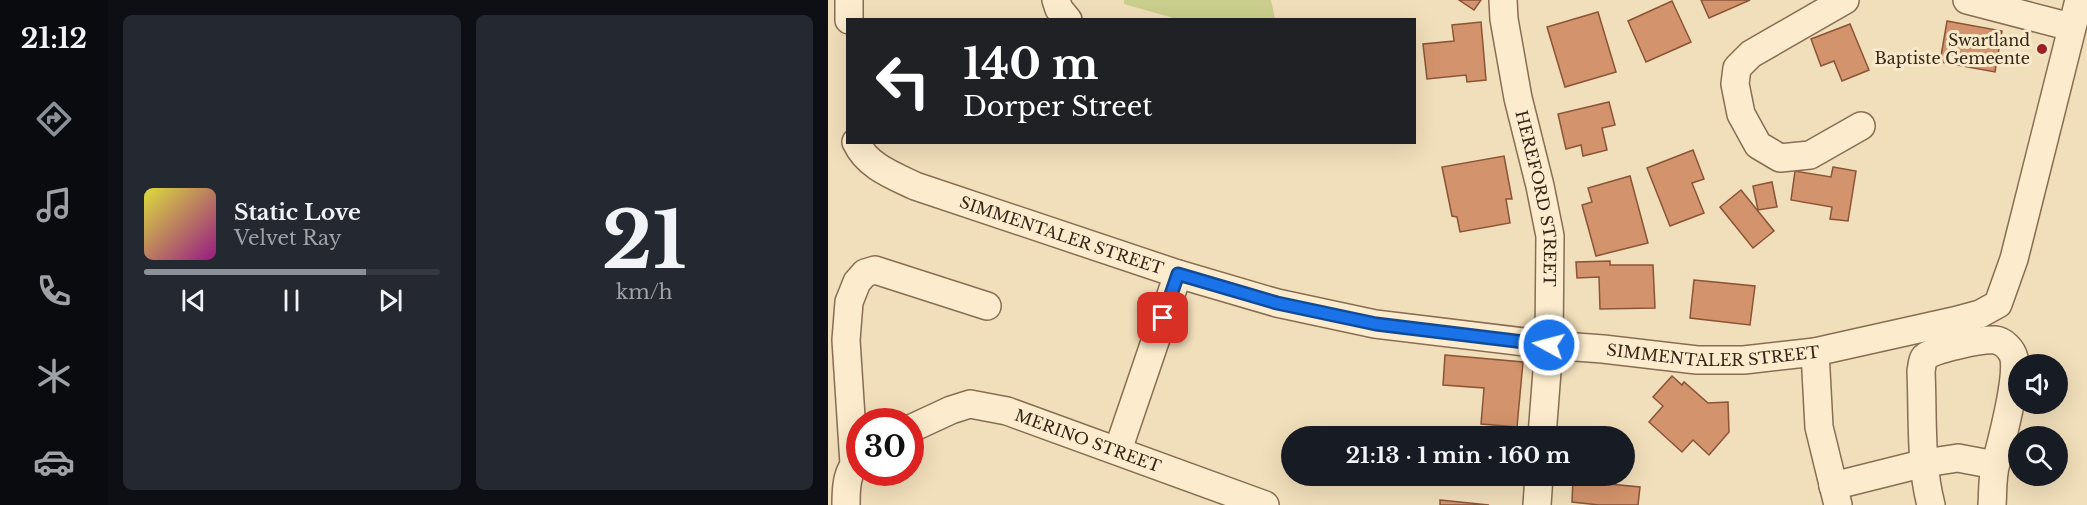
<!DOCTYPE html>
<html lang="en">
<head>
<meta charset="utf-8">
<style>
	:root { --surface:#171b24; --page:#242831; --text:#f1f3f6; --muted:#9ea1a6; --line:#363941; --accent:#8c9099 }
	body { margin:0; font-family:"Libre Baskerville",serif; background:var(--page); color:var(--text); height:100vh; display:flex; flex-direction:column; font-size:22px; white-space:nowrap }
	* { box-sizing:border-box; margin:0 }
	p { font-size:20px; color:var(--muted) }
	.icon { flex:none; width:33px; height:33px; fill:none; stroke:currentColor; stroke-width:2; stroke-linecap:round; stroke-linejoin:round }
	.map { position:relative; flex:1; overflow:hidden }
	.side { display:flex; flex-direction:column; gap:15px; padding:15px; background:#0d0f14; width:720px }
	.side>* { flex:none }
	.guide { position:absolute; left:18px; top:18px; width:570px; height:126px; border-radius:0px; box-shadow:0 6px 24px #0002; background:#202124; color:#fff; overflow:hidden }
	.controls { position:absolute; left:1180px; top:354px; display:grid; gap:12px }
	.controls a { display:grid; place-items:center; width:60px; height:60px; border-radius:50%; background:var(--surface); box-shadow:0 6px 24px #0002; font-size:30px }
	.speed { position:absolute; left:18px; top:408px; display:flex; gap:12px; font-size:30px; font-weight:700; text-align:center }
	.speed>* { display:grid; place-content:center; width:78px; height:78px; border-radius:50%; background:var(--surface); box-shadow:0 6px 24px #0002; line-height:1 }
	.speed .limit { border:9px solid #d22; background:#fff; color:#111 }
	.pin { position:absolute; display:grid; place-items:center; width:51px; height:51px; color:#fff; margin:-26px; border-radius:12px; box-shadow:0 3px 9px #0006 }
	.me { position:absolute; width:66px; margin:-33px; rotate:277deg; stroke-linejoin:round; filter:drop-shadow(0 0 4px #0008) }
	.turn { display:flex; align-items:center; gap:21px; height:126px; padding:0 18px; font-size:27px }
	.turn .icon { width:78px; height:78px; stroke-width:2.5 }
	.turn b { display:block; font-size:42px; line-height:51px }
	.side .tile { flex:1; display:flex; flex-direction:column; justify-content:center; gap:9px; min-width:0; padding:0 21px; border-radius:9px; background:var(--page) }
	.side .dial { align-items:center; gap:0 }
	.dial b { font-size:78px; line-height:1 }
	.song { display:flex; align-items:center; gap:18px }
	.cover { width:72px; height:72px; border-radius:9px; background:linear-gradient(135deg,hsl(60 70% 55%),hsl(310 70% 35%)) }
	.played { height:6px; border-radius:3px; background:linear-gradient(90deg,var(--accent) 75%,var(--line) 75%) }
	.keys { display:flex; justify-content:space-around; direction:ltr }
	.side .tiles { flex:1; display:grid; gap:15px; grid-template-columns:repeat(2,1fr) }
	.trip { position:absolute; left:453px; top:426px; width:354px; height:60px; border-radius:30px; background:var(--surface); box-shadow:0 6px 24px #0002; font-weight:700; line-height:60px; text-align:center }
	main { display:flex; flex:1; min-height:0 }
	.tab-bar { display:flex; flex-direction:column; width:108px; justify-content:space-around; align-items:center; background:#090b0e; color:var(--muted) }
	.tab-bar .icon { width:42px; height:42px }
	.tab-bar .current { color:var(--accent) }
	.tab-bar b { font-size:27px; color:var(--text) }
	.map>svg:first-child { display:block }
	.green { fill:#cacf8d }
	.building { fill:#d3936c; stroke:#8a5437; stroke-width:1.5 }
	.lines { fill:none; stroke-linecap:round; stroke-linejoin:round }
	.minor-casing { stroke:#896d53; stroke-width:30 }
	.minor { stroke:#fceccd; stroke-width:27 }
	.route-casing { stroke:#114b97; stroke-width:15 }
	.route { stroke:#1a73e8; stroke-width:10 }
	.poi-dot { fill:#9d1e24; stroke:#f8e9ca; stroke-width:2 }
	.labels { text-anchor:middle; stroke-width:6; stroke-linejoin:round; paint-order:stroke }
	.poi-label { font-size:16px; fill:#362619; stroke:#f8e9ca; text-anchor:end }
	.street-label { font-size:16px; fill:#362619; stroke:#f8e9ca }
</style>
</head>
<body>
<main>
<nav class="tab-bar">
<b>21:12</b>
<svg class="icon current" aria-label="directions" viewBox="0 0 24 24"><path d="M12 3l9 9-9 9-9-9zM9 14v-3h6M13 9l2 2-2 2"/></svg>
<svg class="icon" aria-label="music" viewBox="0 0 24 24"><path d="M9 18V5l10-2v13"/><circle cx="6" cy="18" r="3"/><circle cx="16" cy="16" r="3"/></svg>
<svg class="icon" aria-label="phone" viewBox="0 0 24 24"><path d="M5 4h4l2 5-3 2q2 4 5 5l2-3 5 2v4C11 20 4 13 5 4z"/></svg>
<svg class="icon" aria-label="climate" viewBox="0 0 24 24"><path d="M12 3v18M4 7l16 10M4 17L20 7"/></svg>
<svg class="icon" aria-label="car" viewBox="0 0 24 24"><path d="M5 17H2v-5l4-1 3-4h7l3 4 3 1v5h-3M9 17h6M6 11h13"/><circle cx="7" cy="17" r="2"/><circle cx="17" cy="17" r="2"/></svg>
</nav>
<section class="side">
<div class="tiles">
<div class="tile">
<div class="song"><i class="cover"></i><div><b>Static Love</b><p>Velvet Ray</p></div></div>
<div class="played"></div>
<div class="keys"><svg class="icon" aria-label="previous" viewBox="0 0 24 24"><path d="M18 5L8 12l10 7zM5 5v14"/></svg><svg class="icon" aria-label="pause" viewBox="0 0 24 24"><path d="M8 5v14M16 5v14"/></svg><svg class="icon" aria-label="next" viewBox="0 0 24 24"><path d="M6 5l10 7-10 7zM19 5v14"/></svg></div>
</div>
<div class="tile dial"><b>21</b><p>km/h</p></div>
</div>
</section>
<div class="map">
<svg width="1259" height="505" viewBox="0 0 1259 505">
	<rect width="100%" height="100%" fill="#f1deba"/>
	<polygon class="green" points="296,0 443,0 447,19 349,19 296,4"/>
	<g class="building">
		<polygon points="631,0 653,0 646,10"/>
		<polygon points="873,0 922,0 881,18"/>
		<polygon points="844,1 863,42 818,62 800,21"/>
		<polygon points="770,12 788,72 737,87 719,27"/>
		<polygon points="1119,21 1174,31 1167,72 1112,62"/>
		<polygon points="653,22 658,80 639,82 638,75 599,79 595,44 626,41 624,25"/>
		<polygon points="1022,24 1041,70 1014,81 1006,61 993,66 983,39"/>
		<polygon points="781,102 787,125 774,128 779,150 755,156 753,145 738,149 730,114"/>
		<polygon points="865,150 876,179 864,183 876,213 842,226 819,168"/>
		<polygon points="676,156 684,199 678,199 682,223 632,232 629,217 624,216 614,167"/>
		<polygon points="1005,167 1028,171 1020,221 1002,219 1004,207 963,200 967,171 1003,177"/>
		<polygon points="802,176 820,243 768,256 754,205 764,202 760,188"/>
		<polygon points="944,182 949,207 930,210 925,186"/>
		<polygon points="913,190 946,231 925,248 892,207"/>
		<polygon points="782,261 782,265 825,265 827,308 772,309 771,277 749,278 748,262"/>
		<polygon points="866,280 927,286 922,325 862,318"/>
		<polygon points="617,355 695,362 689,427 653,424 656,388 615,385"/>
		<polygon points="844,376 854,385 856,382 880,403 900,402 901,432 881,455 865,440 854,452 821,422 835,406 825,397"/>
		<polygon points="755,476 771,476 771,483 812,487 810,505 771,505 744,502 745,479 755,481"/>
		<polygon points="612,500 661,505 612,505"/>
	</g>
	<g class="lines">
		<g class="minor-casing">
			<g id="minor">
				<polyline points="228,0 231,9 240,20"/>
				<path id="s1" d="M675 0 676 19 690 98 712 186 722 236 721 345 714 436"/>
				<polyline points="1017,0 923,54 909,68 907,84 913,114 930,145 952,158 982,155 1033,126"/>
				<polyline points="1139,0 1243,27"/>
				<polyline points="21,20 21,0"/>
				<path id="s2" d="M28 142C39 166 64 175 87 186L350 274 449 303 547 324 721 345 775 349 869 360H916L987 352 1126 321 1152 314 1170 304 1186 259 1251 0"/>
				<polyline points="987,352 991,427 1010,505"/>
				<path id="s3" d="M82 429 123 410 142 404 179 411 437 505"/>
				<polyline points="290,450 350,274"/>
				<polyline points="26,464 18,340 21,302 29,282 37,273 47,270 159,306"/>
				<polyline points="1005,486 1097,463 1130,458 1167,465"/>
				<path d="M18 505C18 490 18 469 32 460"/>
				<polyline points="709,505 711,476"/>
				<path d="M1103 505C1092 463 1095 415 1093 371 1094 367 1094 361 1096 358 1102 349 1155 339 1167 340 1176 341 1184 350 1186 358 1190 382 1174 439 1168 463 1164 476 1165 492 1164 505"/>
			</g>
		</g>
		<use href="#minor" class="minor"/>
	</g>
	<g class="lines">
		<g class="route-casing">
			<polyline id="route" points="335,318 350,274 449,303 548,324 721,345"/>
		</g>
		<use href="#route" class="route"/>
	</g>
	<circle class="poi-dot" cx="1214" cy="49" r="6"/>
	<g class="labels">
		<g class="poi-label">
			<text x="1202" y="46">Swartland<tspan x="1202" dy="18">Baptiste Gemeente</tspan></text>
		</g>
		<g class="street-label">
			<text dy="6" stroke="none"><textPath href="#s1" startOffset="202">HEREFORD STREET</textPath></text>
			<text dy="6" stroke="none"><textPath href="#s2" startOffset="230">SIMMENTALER STREET</textPath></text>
			<text dy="6" stroke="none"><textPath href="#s2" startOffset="896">SIMMENTALER STREET</textPath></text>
			<text dy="6" stroke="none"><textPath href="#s3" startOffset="189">MERINO STREET</textPath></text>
		</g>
	</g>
</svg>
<div class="controls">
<a><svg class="icon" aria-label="sound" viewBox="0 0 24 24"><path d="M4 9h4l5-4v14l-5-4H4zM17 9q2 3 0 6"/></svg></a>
<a><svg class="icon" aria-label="search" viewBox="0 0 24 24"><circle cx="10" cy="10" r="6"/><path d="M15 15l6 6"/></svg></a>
</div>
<div class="speed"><div class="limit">30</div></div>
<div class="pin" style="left:335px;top:318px;background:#d93025"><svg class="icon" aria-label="arrive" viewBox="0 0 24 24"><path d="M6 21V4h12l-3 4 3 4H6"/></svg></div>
<svg class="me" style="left:721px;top:345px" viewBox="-20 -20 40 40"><circle r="17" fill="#1a73e8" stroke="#fff" stroke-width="3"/><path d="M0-11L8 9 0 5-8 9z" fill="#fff"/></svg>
<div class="trip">21:13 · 1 min · 160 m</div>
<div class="guide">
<div class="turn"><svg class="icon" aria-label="left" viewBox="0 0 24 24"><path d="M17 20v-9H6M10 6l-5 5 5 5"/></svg><div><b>140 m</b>Dorper Street</div></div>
</div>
</div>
</main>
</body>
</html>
